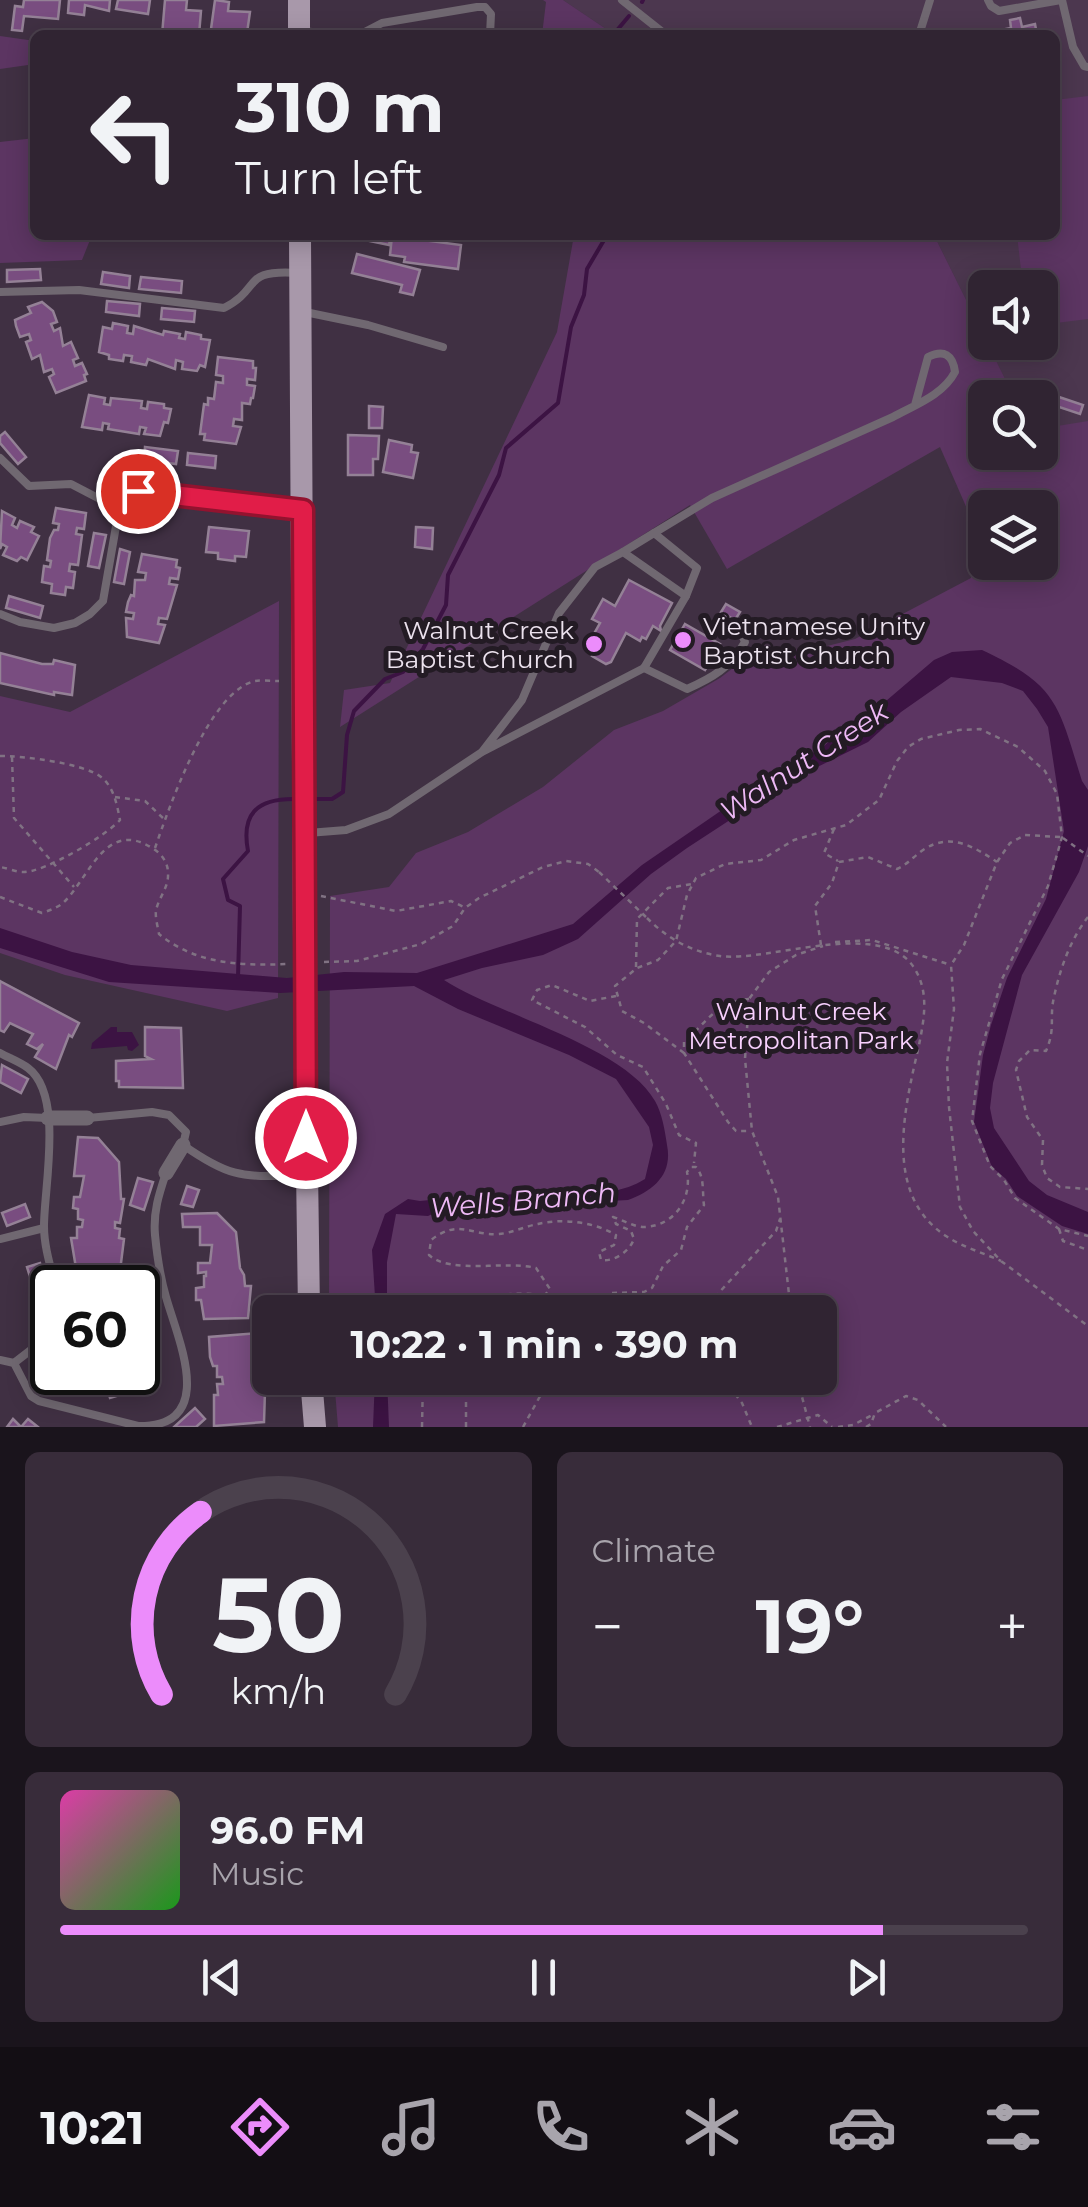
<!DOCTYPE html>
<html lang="en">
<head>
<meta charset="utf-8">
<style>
	:root { --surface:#302432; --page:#382c3a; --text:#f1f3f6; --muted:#a8a4ac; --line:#4b414d; --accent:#ec8cfb }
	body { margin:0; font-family:Montserrat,sans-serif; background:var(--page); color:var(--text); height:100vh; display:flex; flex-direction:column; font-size:38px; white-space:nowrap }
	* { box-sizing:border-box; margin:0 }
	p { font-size:32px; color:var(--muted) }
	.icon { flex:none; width:55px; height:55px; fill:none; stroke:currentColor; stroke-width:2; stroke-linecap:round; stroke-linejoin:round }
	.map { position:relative; height:1427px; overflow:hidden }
	.sheet { display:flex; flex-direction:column; gap:25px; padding:25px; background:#1a141c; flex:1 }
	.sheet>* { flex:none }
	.banner { position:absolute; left:30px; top:30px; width:1030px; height:210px; border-radius:15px; box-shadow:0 5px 25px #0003,0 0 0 2px var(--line); background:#302432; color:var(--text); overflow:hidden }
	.fabs { position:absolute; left:968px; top:270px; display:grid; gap:20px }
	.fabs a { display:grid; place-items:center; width:90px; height:90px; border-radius:15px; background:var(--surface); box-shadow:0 5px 25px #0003,0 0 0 2px var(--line); font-size:50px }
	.speed { position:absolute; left:30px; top:1265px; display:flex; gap:20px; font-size:50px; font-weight:700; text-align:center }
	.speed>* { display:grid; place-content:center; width:130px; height:130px; border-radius:50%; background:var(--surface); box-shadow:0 5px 25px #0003,0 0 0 2px var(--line); line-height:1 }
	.speed .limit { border:5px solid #111; border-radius:15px; background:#fff; color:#111 }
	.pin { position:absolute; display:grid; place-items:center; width:85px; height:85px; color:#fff; margin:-42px; border:5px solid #fff; border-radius:50%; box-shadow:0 2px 10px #0007 }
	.me { position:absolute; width:110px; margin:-55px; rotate:0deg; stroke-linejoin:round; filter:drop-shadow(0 0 8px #0008) }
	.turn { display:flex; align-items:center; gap:35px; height:210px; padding:0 40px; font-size:45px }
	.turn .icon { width:130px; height:130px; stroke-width:2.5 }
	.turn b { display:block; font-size:70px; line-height:85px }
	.big { font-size:75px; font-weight:700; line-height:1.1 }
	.sheet .widget { flex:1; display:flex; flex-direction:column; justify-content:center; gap:15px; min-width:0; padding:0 35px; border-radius:15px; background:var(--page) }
	.sheet .dial { align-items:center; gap:0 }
	.dial svg { height:260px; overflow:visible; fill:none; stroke:var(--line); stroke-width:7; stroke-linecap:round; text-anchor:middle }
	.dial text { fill:var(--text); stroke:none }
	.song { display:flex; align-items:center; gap:30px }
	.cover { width:120px; height:120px; border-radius:15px; background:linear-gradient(135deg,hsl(320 70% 55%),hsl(120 70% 35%)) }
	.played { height:10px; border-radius:5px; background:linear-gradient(90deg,var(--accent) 85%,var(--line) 85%) }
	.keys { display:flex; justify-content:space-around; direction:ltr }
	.heat { display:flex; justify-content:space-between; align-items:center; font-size:55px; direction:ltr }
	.sheet .tiles { flex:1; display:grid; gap:25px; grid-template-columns:1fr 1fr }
	.widget:last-child { grid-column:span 2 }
	.trip { position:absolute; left:252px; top:1295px; width:585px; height:100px; border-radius:15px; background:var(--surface); box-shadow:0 5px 25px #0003,0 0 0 2px var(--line); font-weight:700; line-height:100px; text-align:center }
	.tabs { display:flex; height:160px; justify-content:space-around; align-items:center; background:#130e14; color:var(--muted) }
	.tabs .icon { width:70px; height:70px }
	.tabs .selected { color:var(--accent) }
	.tabs b { font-size:45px; color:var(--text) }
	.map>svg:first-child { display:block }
	.built { fill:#4c374f }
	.green { fill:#5c3562; fill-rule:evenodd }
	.water { fill:#3c1343 }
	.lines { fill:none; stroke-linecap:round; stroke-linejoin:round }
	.stream { stroke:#3c1343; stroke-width:4 }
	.building { fill:#794d80; stroke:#948196; stroke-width:2.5 }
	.path { stroke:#807283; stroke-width:2.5; stroke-dasharray:5 5; stroke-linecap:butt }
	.lane { stroke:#706871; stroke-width:8 }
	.street { stroke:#706871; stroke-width:15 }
	.primary { stroke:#a898aa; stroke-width:22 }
	.path-bridge { stroke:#807283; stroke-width:2.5; stroke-dasharray:5 5; stroke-linecap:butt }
	.primary-bridge { stroke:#a898aa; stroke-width:22 }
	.route-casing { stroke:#92132f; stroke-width:25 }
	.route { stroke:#e11d48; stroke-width:18 }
	.poi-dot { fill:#ec8cfb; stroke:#231b24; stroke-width:4 }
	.labels { text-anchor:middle; stroke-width:10; stroke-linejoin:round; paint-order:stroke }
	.poi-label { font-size:25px; fill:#ece2ee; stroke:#231b24; text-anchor:start }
	.park-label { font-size:25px; fill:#f8d0fe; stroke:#231b24 }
	.water-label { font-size:28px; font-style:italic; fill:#eeb9f6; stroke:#231b24 }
</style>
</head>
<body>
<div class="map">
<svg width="1088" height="1427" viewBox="0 0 1088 1427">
	<rect width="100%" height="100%" fill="#403043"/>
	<polygon class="built" points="563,0 1088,0 1088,529 1040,446 1040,398 1014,397 987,343 1040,342 1040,288 985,288 985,339 934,235 1055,235 1055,35 615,35"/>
	<g class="green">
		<polygon points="543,0 563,0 615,35 542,35 546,2"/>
		<polygon points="0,36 35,41 35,64 0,69"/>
		<polygon points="1088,96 1088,319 1040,325 1040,288 1023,287 1017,235 1055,235 1055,100"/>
		<polygon points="35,138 35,235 92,235 82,260 0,263 0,142"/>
		<path d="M574 235H934L1014 397 985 398V452H1040V420L1051 427 1088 421V1427H338L334 1378H820V1312H329L330 896 389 887 416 853 468 832 543 787 614 730 663 711 720 678 754 652 819 648 855 639 971 578 968 511 940 447 727 569 690 505 340 727 344 690 390 683 557 332ZM985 508H1040V562H985Z"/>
		<polygon points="279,601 278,998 227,1011 65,975 0,953 0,696 70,712"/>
	</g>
	<g class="water">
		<path d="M982 650C1059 686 1058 705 1082 781L1088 790V846L1079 872 1022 975 993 1083 990 1108 994 1128 1029 1181 1047 1195 1088 1212V1234L1062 1226 1017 1196 1006 1179 992 1167 974 1122 983 1055 991 1025 1007 978 1046 899 1064 831 1048 727 1037 709 1023 691 1002 683 951 677 901 712 868 742 791 780 687 848 651 874 578 939 543 955 482 968 444 980C496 1014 624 1046 655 1101 662 1113 665 1131 667 1145 673 1175 653 1191 628 1200L463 1209 439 1211 428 1216 396 1214 387 1262V1312H376L372 1250 385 1214 408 1199 420 1201C454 1197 488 1195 522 1194 561 1192 610 1201 645 1179L653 1145 649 1127 616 1079 569 1055 458 1009 414 986 280 993 109 982 0 948V928L72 952 131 965 287 978 344 972 417 973 573 924 642 865 738 799 824 746 836 735 886 701 934 660 952 652Z"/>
		<polygon points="111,1027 117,1027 117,1032 132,1032 139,1045 132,1051 128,1050 127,1046 91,1049 92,1043"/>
		<polygon points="375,1378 387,1378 389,1427 373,1427"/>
	</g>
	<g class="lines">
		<g class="stream">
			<polyline points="642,2 643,0"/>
			<path d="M583 35C591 28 599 31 608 35"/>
			<polyline points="613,35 629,16"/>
			<polyline points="313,799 332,799 343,792 347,735 354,711 385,679 403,672 423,649 446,605 448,575 499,475 506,448 558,403 571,327 584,295 587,269 607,235"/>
			<path d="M238 977 240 906 228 900 223 879 248 851C241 814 257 799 293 799"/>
		</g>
	</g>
	<g class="building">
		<polygon points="24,0 60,0 58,19 24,16 22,31 12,30 15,6 23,7"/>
		<polygon points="69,0 110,0 109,11 85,5 84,15 68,13"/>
		<polygon points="118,0 150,0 148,14 116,9"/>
		<polygon points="165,0 187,0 186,10 201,11 199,35 162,35"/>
		<polygon points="215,0 229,2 228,11 250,12 247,33 211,29"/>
		<polygon points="1020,18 1022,27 1035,24 1037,35 976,35 1011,28 1010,20"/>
		<polygon points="366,235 391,235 389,245 365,240"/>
		<polygon points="392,236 461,245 458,269 404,262 405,257 390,255"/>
		<polygon points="357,254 420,270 413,295 400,292 402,285 352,273"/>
		<polygon points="40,269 41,280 7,282 7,270"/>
		<polygon points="103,272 130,276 129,288 101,284"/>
		<polygon points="141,277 182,281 181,293 139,289"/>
		<polygon points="107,301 140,304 139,316 106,312"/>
		<polygon points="42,302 53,311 57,322 51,324 54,331 60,328 63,346 71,342 78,358 73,360 75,366 82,363 87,374 84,375 86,381 56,393 49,377 54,374 52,369 44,372 40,355 32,359 26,342 31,340 29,334 20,337 16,326 15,320 31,313 28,307"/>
		<polygon points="162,308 195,311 194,322 161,319"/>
		<polygon points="113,323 128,326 127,333 133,334 134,326 163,335 164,331 180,334 179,338 185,339 186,332 201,335 201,339 210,340 205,367 200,365 197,371 182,369 183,362 176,360 175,369 148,359 146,365 131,362 132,356 124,355 123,361 109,359 109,355 99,352 103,327 112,329"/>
		<polygon points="218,357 253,361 253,368 256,368 255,380 247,379 247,385 255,386 253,398 251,398 250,404 242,403 242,420 234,419 233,426 241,427 236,444 204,440 205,434 200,434 204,404 208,405 208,398 214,399 216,382 223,383 223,376 216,375"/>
		<polygon points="89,395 105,398 104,404 110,405 111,398 142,401 141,408 147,409 148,402 164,404 164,408 171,409 168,423 164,422 160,436 144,434 146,428 140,427 139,434 108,429 109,424 103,423 102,430 82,427"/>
		<polygon points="1059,397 1083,405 1080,414 1056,406"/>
		<polygon points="369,406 383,407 382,428 369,428"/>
		<polygon points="5,432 26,457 18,464 0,443 0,436"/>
		<polygon points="348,435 379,436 378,459 373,459 373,475 348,475"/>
		<polygon points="389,440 412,445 411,452 418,453 413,478 383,472"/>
		<polygon points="145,447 178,451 176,464 144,460"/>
		<polygon points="188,453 216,456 215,468 187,465"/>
		<polygon points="56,508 86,513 84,529 77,528 76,534 82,535 78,565 70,564 69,571 75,572 73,588 66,587 65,595 51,593 52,584 42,582 44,566 50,567 51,561 47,560 50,538 54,530 58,530 59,524 53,523"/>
		<polygon points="2,511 15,518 12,525 17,528 20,521 34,527 31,532 39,536 27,560 21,557 17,561 3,555 7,547 2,544 0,549"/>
		<polygon points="209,527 249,531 246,557 235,556 235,561 218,559 218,553 206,552"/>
		<polygon points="416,527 433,528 432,549 415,547"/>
		<polygon points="94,533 106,535 99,568 88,566"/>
		<polygon points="120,549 130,552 124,584 114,582"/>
		<polygon points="142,554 177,560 176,567 180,568 178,579 170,578 169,584 177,585 167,619 159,618 158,624 165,625 159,643 127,637 126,618 133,619 134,613 126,612 128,602 131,595 134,596 135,580 145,580 146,573 138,572"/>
		<polygon points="629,580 672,603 660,626 661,631 653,626 646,639 642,637 640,641 626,633 611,662 606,664 592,656 594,652 586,648 600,623 592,619 603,599 615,606"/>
		<polygon points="9,596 43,606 40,618 6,608"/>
		<polygon points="726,604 740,612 735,620 721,612"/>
		<polygon points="685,624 720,644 705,670 670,650"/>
		<polygon points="0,653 42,664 53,664 54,660 75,665 72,695 54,692 54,695 0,683"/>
		<polygon points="0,981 79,1023 72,1037 69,1035 56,1069 35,1057 43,1044 37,1049 27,1044 33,1034 10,1023 4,1032 0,1030"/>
		<polygon points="145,1027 181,1028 183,1088 119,1087 119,1081 116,1081 116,1061 151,1059 145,1056"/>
		<polygon points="2,1065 28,1079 21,1093 0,1082"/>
		<polygon points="78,1137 98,1138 119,1162 121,1199 124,1199 120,1223 115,1222 115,1228 120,1229 119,1238 124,1239 120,1271 76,1268 71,1238 77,1238 77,1227 82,1227 83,1220 78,1219 78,1209 73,1208 74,1197 80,1197 84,1176 74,1176"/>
		<polygon points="138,1178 153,1182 144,1210 130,1205"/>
		<polygon points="187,1186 199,1190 193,1207 181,1204"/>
		<polygon points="25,1204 30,1217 7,1226 2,1213"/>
		<polygon points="217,1213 236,1232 240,1268 244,1275 245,1286 251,1286 248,1318 204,1319 201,1300 196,1300 196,1288 204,1287 204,1276 206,1276 206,1272 198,1273 198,1263 210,1263 212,1245 200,1245 200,1227 183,1227 182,1214"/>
		<polygon points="40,1263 48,1286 34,1290 27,1267"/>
		<polygon points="119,1278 122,1288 91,1288 91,1286"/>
		<polygon points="260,1333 265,1365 259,1365 260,1375 255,1375 261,1391 265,1391 264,1422 214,1426 214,1395 218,1395 217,1384 223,1384 222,1377 217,1377 217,1366 213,1366 210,1357 209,1337"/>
		<polygon points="138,1340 145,1363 130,1392 110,1398 102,1372 138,1372"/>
		<polygon points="52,1349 52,1364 43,1367 39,1354"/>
		<polygon points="195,1408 205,1419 196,1427 174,1427"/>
		<polygon points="13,1419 21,1427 28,1419 38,1427 7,1427"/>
	</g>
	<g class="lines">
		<g class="path">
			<path d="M0 756C23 756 83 763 101 777 114 787 117 805 120 820 107 835 44 873 23 872 16 872 7 868 0 867"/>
			<polyline points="12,757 14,818 74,887"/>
			<polyline points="115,797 145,801 164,819"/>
			<polyline points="834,829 824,853 838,861"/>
			<polyline points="1060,837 1025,835 1010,843 997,862 964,945 951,965 954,1009 947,1063 949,1107 960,1207 973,1231 1001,1261 1088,1326"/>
			<polyline points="1063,838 1088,856"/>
			<path d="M155 848C169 808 209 691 255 681 262 680 271 681 279 681"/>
			<polyline points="321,896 396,911 451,901 464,907"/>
			<path d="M0 897 42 913C50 910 57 908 63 903 89 879 105 818 152 848 161 853 168 862 168 873 169 888 158 898 156 911 155 917 158 928 159 934 195 964 241 966 286 964"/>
			<path d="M1088 917C1070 940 1060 969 1054 997 1049 1018 1056 1028 1046 1051L1030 1050 1019 1061 1016 1070 1027 1117 1043 1140 1042 1165 1047 1178 1060 1187 1088 1189"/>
			<path d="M647 918C667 938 691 952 720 956 768 963 886 915 916 971 929 994 924 1020 919 1045 905 1107 882 1194 946 1236 962 1247 984 1253 1001 1261"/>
			<polyline points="835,942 872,940 951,965"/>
			<path d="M821 945 815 906 832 883 839 862 868 857 897 869C908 864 913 857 923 850 950 832 973 846 997 862"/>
			<polyline points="324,962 357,961 421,944 453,926 465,908 479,898 543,867 566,861 588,864 599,872"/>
			<polyline points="636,967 637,919 668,888 692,884"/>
			<polyline points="616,996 590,1001 552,985 537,990 532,1000 585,1027 617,1055 643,1067 666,1104 679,1135 696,1143 694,1163"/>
			<path d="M749 999C716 1002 707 1022 684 1042V1053L728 1122 736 1131H750"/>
			<polyline points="684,1053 644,1023 622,1011 615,986 637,968 658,960 676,941 687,895 696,878 725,864 761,860 794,840 846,825 879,800 897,761 908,747 921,739 959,730 980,729 1018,747 1045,771 1057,794 1062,837 1048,886 1002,979 980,1054 972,1121 990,1166 1004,1180 1015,1198 1059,1229 1088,1236"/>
			<polyline points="1059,1229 1063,1241 1088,1250"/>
			<path d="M544 1296 550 1289 536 1268C506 1260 451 1275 429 1255L431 1240C460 1218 470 1236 499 1234 512 1233 526 1226 538 1224 563 1218 594 1222 616 1235L614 1245 599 1252 601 1260C614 1262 629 1252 634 1239L631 1231 616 1224 613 1217C623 1220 634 1227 644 1227 676 1226 692 1197 687 1172L691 1167H696C705 1177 702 1192 704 1205L687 1227 681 1250 663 1266 652 1288 644 1292 609 1293 597 1303V1312"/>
			<path d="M450 1312C467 1296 518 1291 542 1295 558 1298 573 1307 588 1312"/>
			<polyline points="701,1312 776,1231 780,1219"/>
			<polyline points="791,1312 778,1197 752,1131 745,1059 749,999 769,972 796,955 823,946"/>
			<polyline points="723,1378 742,1403 752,1427"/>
			<polyline points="797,1378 810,1427"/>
			<polyline points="422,1427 423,1378"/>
			<polyline points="466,1427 466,1388 476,1378"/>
			<polyline points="523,1427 549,1380 594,1384 625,1378"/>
			<polyline points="777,1427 818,1415 832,1427"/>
			<polyline points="838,1427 853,1425 874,1414"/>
			<polyline points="866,1427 871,1424 875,1413 906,1396 918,1400 946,1427"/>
		</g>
		<g class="lane">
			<polyline points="622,0 666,35"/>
			<polyline points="988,0 991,6 999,11 1061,0"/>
			<polyline points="1062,0 1073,47 1084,66 1088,67"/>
			<polyline points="303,31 338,35"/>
			<polyline points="359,35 382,23 477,7 485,7 491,14 490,35"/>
			<polyline points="919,35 930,0"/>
			<path d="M0 292 79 290 224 308C263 288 240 269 299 273"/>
			<polyline points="305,312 368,325 443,347"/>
			<polyline points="0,458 29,486 71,484 119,509"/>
			<path d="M654 533 712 498 893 417C915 405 943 395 955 372 953 355 944 349 928 357L915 405"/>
			<polyline points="623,552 654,533 697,568 686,596"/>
			<polyline points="0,614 20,622 54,628 75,623 90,614 103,601 119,509 138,491 298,509"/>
			<path d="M644 668 687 689C712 678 731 667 745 642L742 635"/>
			<polyline points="308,833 346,830 389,814 482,752 644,668 686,596 623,552 595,567 559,613 522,700 482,752"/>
			<path d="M0 1053C9 1058 20 1062 28 1068 64 1095 44 1187 44 1226 44 1247 51 1268 56 1288"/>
			<path d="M88 1118 152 1112 169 1115 186 1132 183 1145C233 1180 243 1176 302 1176"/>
			<polyline points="0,1122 24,1117 48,1118"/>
			<polyline points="0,1239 44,1228"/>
			<path d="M0 1360 14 1363 31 1396 39 1401 138 1426C219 1427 178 1340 166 1297 160 1277 157 1255 155 1235 153 1212 159 1194 166 1173"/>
			<polyline points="14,1363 36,1346 52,1340"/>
		</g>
		<g class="street">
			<polyline points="48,1118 87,1118"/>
			<polyline points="166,1173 183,1145"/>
		</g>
		<g class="primary">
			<polyline points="299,0 299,35"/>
			<polyline points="300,235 304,939"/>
			<polyline points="305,1025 309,1312"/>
			<polyline points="311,1378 315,1427"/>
		</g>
		<polyline class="path-bridge" points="599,872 647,918"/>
		<polyline class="primary-bridge" points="304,939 305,1025"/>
	</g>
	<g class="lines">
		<g class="route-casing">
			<polyline id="route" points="138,491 303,510 306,1138"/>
		</g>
		<use href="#route" class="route"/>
	</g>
	<g class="poi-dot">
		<circle cx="683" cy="640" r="10"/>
		<circle cx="594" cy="644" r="10"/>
	</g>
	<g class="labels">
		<g class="poi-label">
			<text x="703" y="635">Vietnamese Unity<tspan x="703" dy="29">Baptist Church</tspan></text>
			<text x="574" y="639" text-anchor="end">Walnut Creek<tspan x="574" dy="29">Baptist Church</tspan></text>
		</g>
		<g class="park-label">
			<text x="801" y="1020">Walnut Creek<tspan x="801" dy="29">Metropolitan Park</tspan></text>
		</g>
		<g class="water-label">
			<text transform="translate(804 761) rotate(-33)" y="10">Walnut Creek</text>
			<text transform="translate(523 1200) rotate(-5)" y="10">Wells Branch</text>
		</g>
	</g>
</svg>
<div class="fabs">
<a><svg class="icon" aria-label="sound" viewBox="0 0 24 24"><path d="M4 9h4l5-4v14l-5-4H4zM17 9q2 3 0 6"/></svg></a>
<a><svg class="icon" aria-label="search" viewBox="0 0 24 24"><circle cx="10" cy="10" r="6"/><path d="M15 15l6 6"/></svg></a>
<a><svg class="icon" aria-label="layers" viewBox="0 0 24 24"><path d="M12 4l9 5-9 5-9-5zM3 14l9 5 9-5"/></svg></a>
</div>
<div class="speed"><div class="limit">60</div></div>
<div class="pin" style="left:138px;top:491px;background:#d93025"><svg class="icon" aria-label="arrive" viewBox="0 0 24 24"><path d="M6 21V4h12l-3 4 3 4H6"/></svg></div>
<svg class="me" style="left:306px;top:1138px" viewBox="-20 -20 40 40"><circle r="17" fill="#e11d48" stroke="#fff" stroke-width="3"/><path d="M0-11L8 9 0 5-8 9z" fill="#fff"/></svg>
<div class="trip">10:22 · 1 min · 390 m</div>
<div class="banner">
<div class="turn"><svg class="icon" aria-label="left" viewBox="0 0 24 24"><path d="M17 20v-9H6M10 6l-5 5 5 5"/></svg><div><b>310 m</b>Turn left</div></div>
</div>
</div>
<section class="sheet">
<div class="tiles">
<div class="widget dial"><svg viewBox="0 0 100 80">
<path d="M14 69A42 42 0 1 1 86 69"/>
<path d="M14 69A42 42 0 0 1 26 13" stroke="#ec8cfb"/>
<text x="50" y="56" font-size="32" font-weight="700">50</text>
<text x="50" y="72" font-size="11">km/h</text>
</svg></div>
<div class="widget"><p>Climate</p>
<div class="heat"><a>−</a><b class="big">19°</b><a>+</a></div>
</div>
<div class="widget">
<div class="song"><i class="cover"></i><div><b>96.0 FM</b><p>Music</p></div></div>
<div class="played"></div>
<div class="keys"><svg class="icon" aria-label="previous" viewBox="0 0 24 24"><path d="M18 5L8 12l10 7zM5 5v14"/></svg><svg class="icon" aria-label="pause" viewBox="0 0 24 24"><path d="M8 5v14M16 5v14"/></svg><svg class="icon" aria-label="next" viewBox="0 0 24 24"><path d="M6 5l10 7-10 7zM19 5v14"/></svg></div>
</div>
</div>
</section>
<nav class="tabs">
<b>10:21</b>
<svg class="icon selected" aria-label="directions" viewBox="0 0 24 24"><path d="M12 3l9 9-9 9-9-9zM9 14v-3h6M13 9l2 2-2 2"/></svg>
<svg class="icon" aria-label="music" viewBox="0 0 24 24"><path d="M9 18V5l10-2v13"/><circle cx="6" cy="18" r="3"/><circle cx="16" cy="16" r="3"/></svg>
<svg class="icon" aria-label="phone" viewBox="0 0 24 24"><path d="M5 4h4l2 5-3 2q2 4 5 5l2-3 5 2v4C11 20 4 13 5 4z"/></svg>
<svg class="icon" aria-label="climate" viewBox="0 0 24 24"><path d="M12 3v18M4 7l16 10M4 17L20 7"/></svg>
<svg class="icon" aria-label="car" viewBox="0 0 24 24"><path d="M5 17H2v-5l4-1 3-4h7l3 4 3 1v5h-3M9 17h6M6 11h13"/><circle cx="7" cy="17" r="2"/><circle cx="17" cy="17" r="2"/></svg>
<svg class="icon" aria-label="filters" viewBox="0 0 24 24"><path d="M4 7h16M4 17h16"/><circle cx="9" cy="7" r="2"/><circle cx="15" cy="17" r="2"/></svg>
</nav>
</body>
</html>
